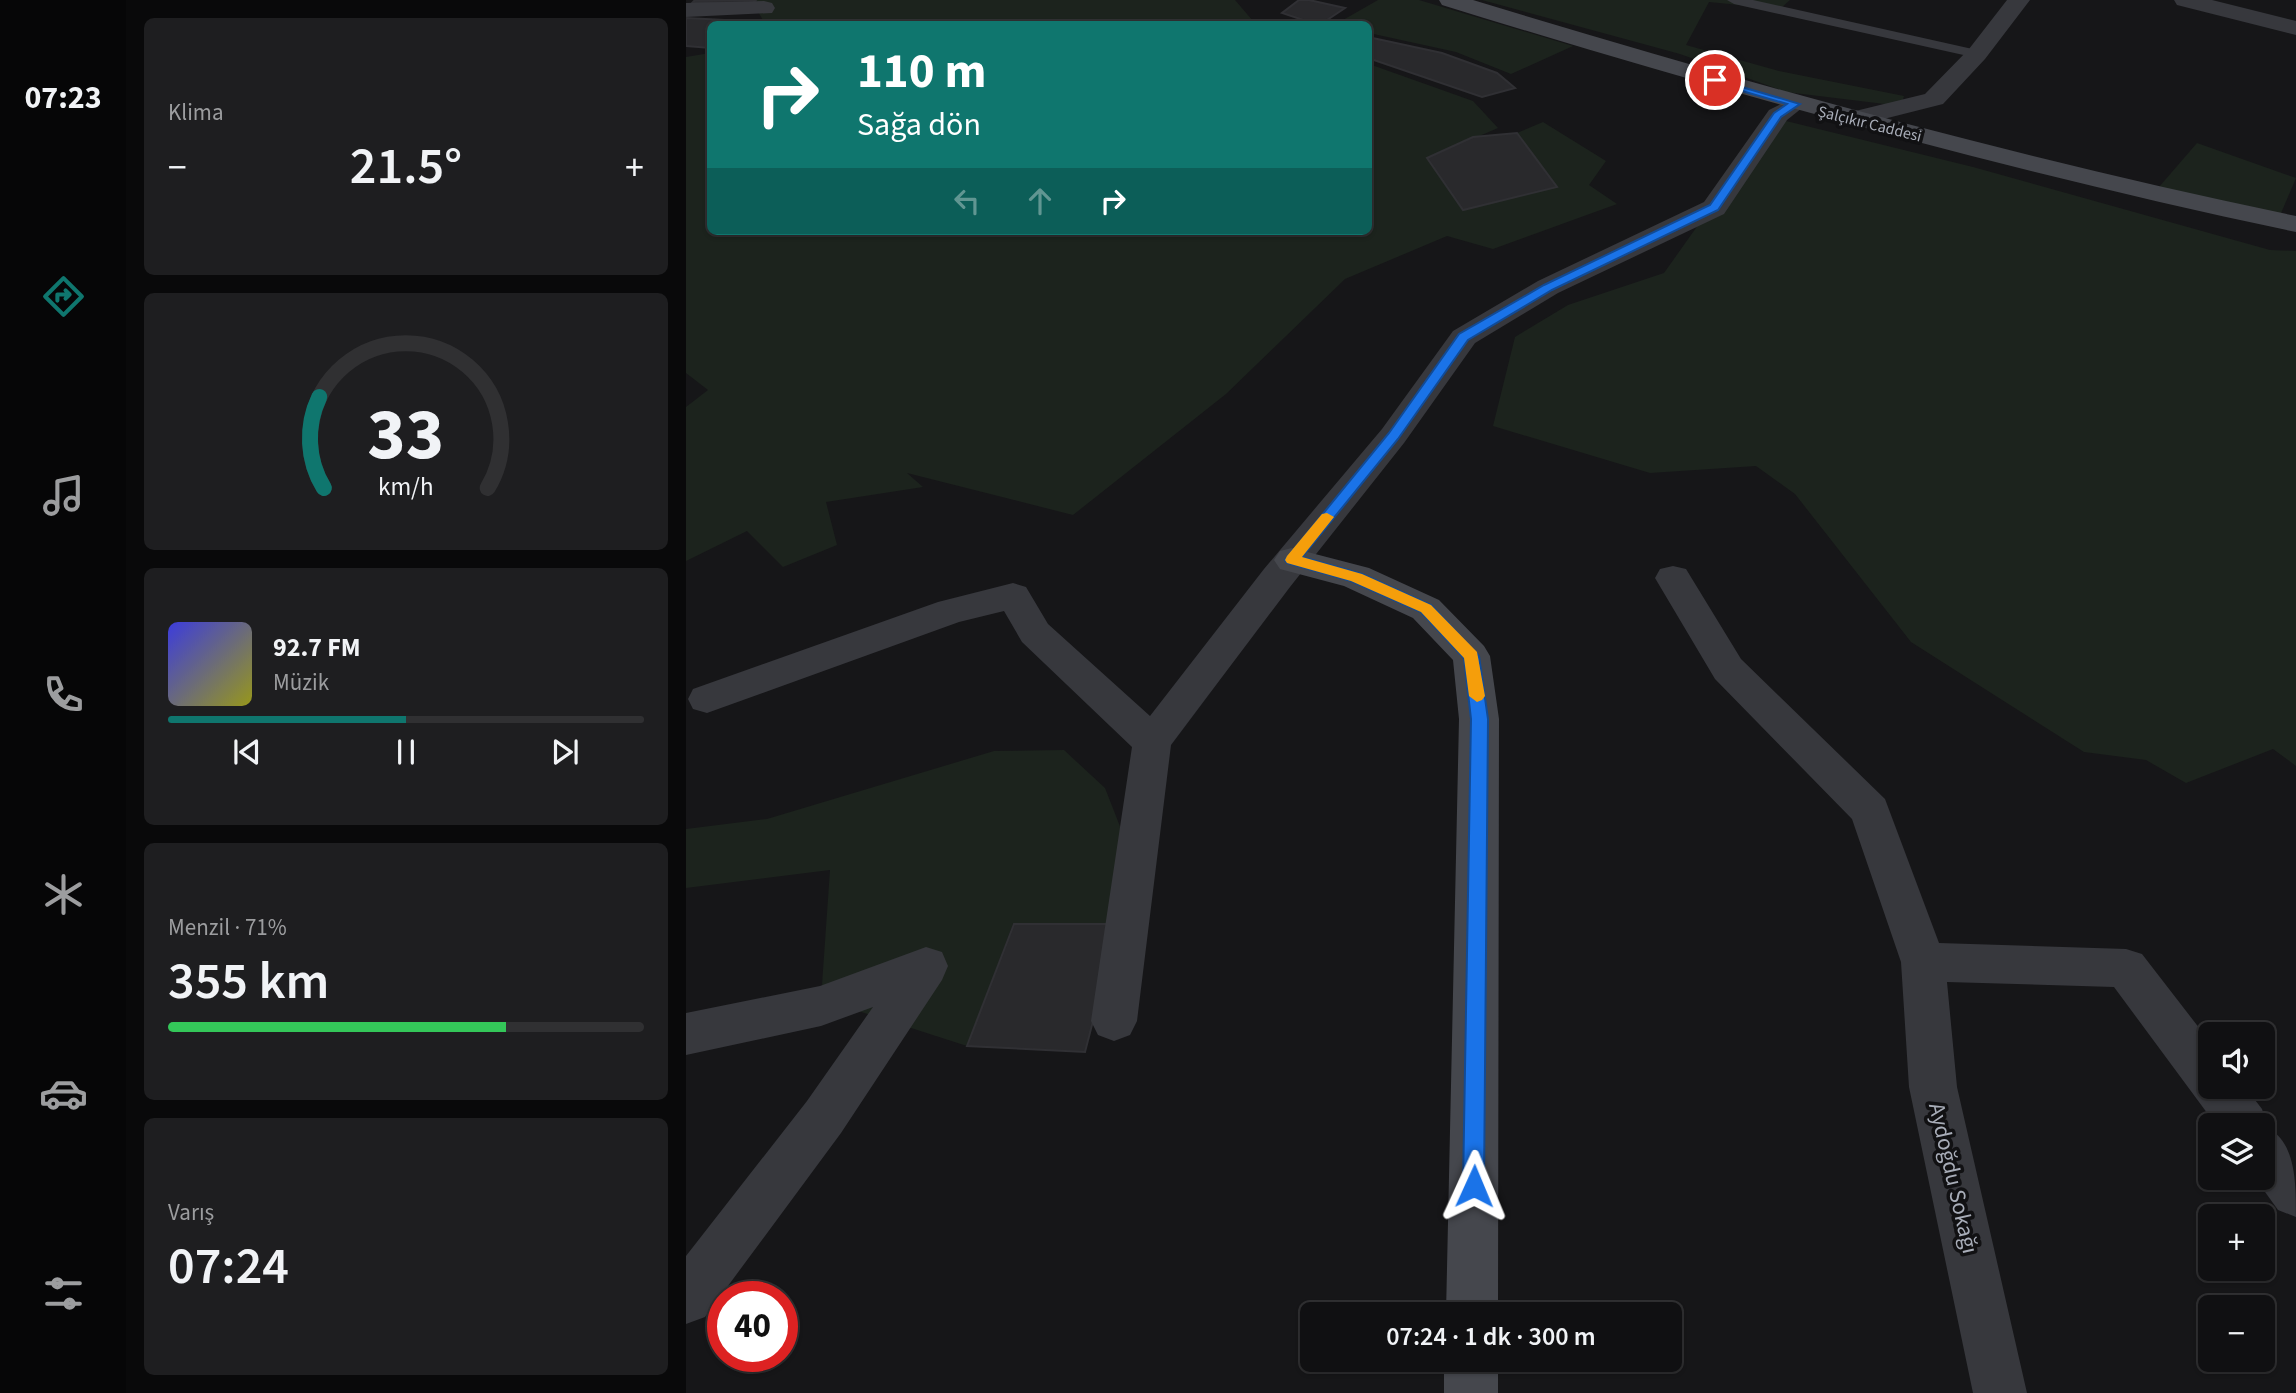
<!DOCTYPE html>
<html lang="tr">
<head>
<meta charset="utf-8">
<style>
	:root { --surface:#101012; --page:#1e1e20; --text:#f1f3f6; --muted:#9c9d9f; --line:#303032; --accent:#0f766e }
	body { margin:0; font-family:"Source Sans 3",sans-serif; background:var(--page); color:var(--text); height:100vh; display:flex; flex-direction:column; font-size:26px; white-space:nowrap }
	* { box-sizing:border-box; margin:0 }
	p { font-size:23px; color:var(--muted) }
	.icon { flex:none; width:38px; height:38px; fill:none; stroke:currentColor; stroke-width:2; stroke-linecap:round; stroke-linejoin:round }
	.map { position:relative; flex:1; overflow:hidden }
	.sheet { display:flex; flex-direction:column; gap:18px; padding:18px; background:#09090a; width:560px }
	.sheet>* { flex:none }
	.guide { position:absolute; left:21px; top:21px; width:665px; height:214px; border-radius:10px; box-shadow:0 2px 5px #0004,0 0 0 2px var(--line); background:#0f766e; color:#fff; overflow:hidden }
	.controls { position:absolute; left:1512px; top:1022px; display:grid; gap:14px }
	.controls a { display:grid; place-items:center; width:77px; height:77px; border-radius:10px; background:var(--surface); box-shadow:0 2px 5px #0004,0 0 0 2px var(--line); font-size:35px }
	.speed { position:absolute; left:21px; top:1281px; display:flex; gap:14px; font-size:35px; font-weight:700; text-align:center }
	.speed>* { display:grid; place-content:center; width:91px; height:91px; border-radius:50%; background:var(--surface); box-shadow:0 2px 5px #0004,0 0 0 2px var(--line); line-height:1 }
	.speed .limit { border:10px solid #d22; background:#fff; color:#111 }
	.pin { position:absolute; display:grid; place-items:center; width:60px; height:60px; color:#fff; margin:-30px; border:4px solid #fff; border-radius:50%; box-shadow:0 2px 7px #0007 }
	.me { position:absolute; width:77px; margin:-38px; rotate:1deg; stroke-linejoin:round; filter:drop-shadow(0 0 5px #0008) }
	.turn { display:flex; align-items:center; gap:24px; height:147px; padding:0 35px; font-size:32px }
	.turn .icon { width:91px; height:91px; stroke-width:2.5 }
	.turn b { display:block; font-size:49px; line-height:60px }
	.lanes { display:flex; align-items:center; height:66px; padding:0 35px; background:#0003; justify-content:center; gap:35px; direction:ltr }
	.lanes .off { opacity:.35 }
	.big { font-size:52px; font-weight:600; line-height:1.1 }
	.sheet .tile { flex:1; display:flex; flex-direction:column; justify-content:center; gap:10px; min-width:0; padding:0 24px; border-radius:10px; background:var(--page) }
	.sheet .dial { align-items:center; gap:0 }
	.dial svg { height:182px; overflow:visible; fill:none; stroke:var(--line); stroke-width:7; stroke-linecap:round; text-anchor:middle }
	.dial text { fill:var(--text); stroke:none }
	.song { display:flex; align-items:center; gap:21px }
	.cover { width:84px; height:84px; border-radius:10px; background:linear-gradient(135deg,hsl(240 70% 55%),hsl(60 70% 35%)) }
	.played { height:7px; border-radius:4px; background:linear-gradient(90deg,var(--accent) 50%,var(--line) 50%) }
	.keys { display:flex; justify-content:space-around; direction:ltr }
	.heat { display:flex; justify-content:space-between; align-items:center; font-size:38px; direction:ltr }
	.charge { height:10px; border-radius:5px; background:linear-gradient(90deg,#34c759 71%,var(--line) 0) }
	.trip { position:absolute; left:614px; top:1302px; width:382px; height:70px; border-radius:10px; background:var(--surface); box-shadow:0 2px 5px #0004,0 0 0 2px var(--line); font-weight:600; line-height:70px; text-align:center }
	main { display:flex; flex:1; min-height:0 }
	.tabs { display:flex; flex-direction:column; width:126px; justify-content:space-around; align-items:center; background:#060607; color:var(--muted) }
	.tabs .icon { width:49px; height:49px }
	.tabs .current { color:var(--accent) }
	.tabs b { font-size:32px; color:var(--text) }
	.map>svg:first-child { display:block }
	.green { fill:#1c231d }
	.building { fill:#29292c; stroke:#303034; stroke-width:2 }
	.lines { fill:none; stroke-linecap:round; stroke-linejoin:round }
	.lane { fill:#37383d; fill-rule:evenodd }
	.street { fill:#37383d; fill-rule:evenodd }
	.secondary { fill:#45474d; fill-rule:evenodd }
	.route { fill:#1a73e8; stroke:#114b97; stroke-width:2 }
	.slow { fill:#f59e0b }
	.labels { text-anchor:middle; stroke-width:7; stroke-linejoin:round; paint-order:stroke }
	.far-street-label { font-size:16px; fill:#a8adb8; stroke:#111113 }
	.near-street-label { font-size:23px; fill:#a8adb8; stroke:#111113 }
</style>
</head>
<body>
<main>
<nav class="tabs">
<b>07:23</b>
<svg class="icon current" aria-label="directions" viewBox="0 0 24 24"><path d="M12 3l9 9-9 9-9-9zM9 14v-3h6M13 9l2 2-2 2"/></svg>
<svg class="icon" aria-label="music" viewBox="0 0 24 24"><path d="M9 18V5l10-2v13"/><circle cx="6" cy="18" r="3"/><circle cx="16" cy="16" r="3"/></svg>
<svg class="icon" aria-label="phone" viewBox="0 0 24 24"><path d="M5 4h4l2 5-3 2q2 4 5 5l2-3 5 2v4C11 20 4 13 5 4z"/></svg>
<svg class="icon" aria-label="climate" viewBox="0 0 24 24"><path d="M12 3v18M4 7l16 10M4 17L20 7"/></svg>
<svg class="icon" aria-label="car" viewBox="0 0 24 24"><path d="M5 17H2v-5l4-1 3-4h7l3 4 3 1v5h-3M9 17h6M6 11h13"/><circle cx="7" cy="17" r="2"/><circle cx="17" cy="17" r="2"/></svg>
<svg class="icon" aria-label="filters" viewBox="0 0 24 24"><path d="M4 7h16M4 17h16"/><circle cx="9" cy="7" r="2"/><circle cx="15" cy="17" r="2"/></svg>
</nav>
<section class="sheet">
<div class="tile"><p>Klima</p>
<div class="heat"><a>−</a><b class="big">21.5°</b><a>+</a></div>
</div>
<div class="tile dial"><svg viewBox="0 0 100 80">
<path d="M14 69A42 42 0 1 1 86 69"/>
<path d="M14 69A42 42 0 0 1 12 29" stroke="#0f766e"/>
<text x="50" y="56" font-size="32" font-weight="700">33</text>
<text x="50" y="72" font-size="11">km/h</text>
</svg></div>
<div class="tile">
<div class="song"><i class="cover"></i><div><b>92.7 FM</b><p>Müzik</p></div></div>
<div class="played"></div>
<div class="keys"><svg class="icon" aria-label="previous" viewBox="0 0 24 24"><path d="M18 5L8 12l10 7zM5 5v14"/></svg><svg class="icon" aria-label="pause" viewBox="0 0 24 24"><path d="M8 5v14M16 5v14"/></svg><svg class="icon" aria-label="next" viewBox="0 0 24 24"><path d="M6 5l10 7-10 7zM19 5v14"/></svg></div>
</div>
<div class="tile"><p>Menzil · 71%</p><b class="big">355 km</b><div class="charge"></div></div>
<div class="tile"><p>Varış</p><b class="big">07:24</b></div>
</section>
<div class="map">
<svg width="1610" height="1393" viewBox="0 0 1610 1393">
	<rect width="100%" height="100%" fill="#161618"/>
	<g class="green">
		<polygon points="70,0 549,0 567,21 577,24 75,24 78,22 67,3"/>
		<polygon points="692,0 733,0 887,46 825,74 770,52 683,33 682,24 662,24 657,20"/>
		<polygon points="796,0 1104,0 1094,9 1023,2 1000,45 1093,71 1218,96 1215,106 1100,92 994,54"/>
		<polygon points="24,53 24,231 682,231 683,64 787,101 812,128 742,158 777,210 870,187 831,133 857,122 920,161 903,185 931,204 807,249 761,236 659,279 540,394 387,515 221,473 237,487 140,502 151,545 97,567 61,531 0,561 0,407 22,390 0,373 0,57"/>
		<polygon points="1088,118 1287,167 1584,250 1610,251 1610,766 1587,749 1500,783 1460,760 1398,752 1225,642 1109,494 1070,466 964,473 807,426 829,337 882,305 978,273"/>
		<polygon points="1511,143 1610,178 1593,218 1473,187"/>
		<polygon points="378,750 419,788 444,852 432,924 327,924 281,1046 135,999 144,870 0,888 0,829 81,819 308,751"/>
	</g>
	<g class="building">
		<polygon points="9,0 70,0 67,3 7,2"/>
		<polygon points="613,0 623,0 659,8 635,24 629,24 596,13"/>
		<polygon points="0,18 78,22 75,24 24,24 24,48 0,46"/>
		<polygon points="682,37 756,53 811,73 829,88 796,97 682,58"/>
		<polygon points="831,133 871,187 777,210 741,158 787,137"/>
		<polygon points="328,924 432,924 399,1052 281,1046"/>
	</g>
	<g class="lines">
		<polygon class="lane" points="1041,0 1067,0 1291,50 1298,54 1291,58 1048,4"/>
		<g class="street">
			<polygon points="1321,0 1344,0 1299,59 1257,104 1166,127 1157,124 1153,119 1157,114 1239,94 1283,49"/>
			<polygon points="1488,0 1526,0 1610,21 1610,35 1491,5"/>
			<polygon points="78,1 86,3 89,8 86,13 0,17 0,3"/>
			<polygon points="1109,97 1118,99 1121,104 1101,120 1038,214 872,293 789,343 718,443 604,587 524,693 485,745 451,1021 444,1035 428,1041 412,1035 405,1021 446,747 336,642 318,611 273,622 21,713 7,709 2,699 7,689 252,602 327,583 340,587 362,624 464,716 578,569 696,429 767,331 852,281 1018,202 1083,110"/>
			<path d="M987 566 1000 569 1055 659 1199 799 1253 943 1440 949 1456 954 1524 1042V1087H1559L1576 1109 1582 1128C1610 1143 1610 1183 1610 1217L1592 1210 1569 1178H1577V1125H1530L1428 987 1261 982 1271 1087 1341 1393H1287L1223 1087 1215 962 1166 819 1029 679 969 578 974 569Z"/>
			<polygon points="240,947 256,952 262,966 256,980 155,1133 19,1317 0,1324 0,1256 121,1101 187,1007 135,1026 0,1055 0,1013 134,986"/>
		</g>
		<g class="secondary">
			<path d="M753 0H787C1059 83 1332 158 1610 216V232C1321 171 1038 92 756 5Z"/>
			<polygon points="606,548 683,568 753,600 798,646 804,656 813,719 812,1314 760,1314 773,719 767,660 727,618 658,586 594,569 588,560 594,551"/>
			<rect x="758" y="1360" width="54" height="33"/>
		</g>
	</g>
	<polygon class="route" points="1025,78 1114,104 1095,117 1032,210 866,290 782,340 712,439 616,557 676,574 745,605 793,656 802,719 798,1186 795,1193 788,1196 780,1193 777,1186 785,719 778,658 735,612 665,581 601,563 599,560 703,433 773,334 858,285 1024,205 1088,113 1101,104 1025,82"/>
	<polygon class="slow" points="641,513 648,517 616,557 676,574 745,605 791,652 799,696 796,700 791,702 783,696 778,658 735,612 665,581 601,563 599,560 601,556 636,514"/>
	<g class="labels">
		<g class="far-street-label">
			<text transform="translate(1184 123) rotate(14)" y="6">Şalçıkır Caddesi</text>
		</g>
		<g class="near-street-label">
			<text transform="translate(1268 1178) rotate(77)" y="8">Aydoğdu Sokağı</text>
		</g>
	</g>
</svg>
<div class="controls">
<a><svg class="icon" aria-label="sound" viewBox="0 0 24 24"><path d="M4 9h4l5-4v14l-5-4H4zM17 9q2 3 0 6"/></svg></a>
<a><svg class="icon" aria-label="layers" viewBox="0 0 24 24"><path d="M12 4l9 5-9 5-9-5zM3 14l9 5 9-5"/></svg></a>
<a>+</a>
<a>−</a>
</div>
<div class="speed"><div class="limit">40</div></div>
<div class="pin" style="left:1029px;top:80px;background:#d93025"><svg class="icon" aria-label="arrive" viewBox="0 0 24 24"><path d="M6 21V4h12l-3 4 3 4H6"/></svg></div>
<svg class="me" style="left:788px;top:1186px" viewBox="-20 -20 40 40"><path d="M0-17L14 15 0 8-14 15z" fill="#1a73e8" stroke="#fff" stroke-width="4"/></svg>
<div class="trip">07:24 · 1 dk · 300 m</div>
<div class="guide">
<div class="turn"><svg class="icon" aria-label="right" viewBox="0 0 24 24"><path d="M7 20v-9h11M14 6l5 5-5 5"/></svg><div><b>110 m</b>Sağa dön</div></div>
<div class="lanes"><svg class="icon off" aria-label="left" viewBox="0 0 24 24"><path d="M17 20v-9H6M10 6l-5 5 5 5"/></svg><svg class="icon off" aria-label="ahead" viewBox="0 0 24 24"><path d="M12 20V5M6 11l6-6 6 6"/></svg><svg class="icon" aria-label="right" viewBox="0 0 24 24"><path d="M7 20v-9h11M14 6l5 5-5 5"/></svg></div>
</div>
</div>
</main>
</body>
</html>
